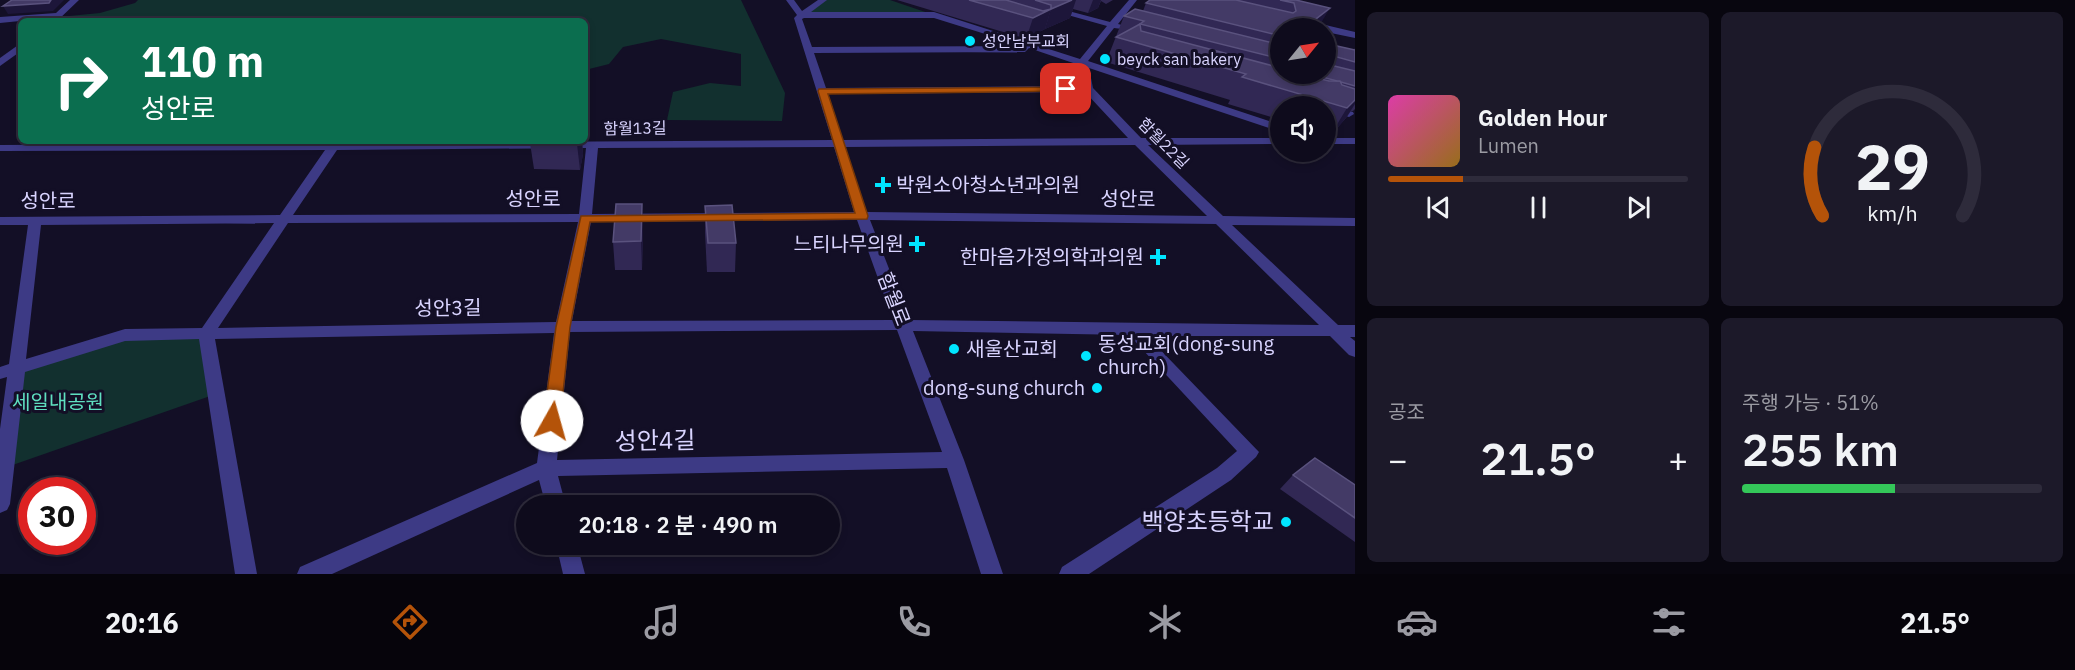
<!DOCTYPE html>
<html lang="ko">
<head>
<meta charset="utf-8">
<style>
	:root { --surface:#0e0b1c; --page:#1c1929; --text:#f1f3f6; --muted:#9b9ba3; --line:#2e2b3b; --accent:#b45309 }
	body { margin:0; font-family:"IBM Plex Sans","Noto Sans KR",sans-serif; background:var(--page); color:var(--text); height:100vh; display:flex; flex-direction:column; font-size:22px; white-space:nowrap }
	* { box-sizing:border-box; margin:0 }
	p { font-size:20px; color:var(--muted) }
	.icon { flex:none; width:33px; height:33px; fill:none; stroke:currentColor; stroke-width:2; stroke-linecap:round; stroke-linejoin:round }
	.map { position:relative; flex:1; overflow:hidden }
	.panel { display:flex; flex-direction:column; gap:12px; padding:12px; background:#08060f; width:720px }
	.panel>* { flex:none }
	.banner { position:absolute; left:18px; top:18px; width:570px; height:126px; border-radius:9px; box-shadow:0 3px 9px #0003,0 0 0 2px var(--line); background:#0b6e4f; color:#fff; overflow:hidden }
	.needle { width:39px; rotate:60deg }
	.buttons { position:absolute; left:1270px; top:18px; display:grid; gap:12px }
	.buttons a { display:grid; place-items:center; width:66px; height:66px; border-radius:50%; background:var(--surface); box-shadow:0 3px 9px #0003,0 0 0 2px var(--line); font-size:30px }
	.speed { position:absolute; left:18px; top:477px; display:flex; gap:12px; font-size:30px; font-weight:700; text-align:center }
	.speed>* { display:grid; place-content:center; width:78px; height:78px; border-radius:50%; background:var(--surface); box-shadow:0 3px 9px #0003,0 0 0 2px var(--line); line-height:1 }
	.speed .limit { border:9px solid #d22; background:#fff; color:#111 }
	.pin { position:absolute; display:grid; place-items:center; width:51px; height:51px; color:#fff; margin:-26px; border-radius:12px; box-shadow:0 3px 9px #0006 }
	.me { position:absolute; width:66px; margin:-33px; rotate:7deg; stroke-linejoin:round; filter:drop-shadow(0 0 4px #0008) }
	.turn { display:flex; align-items:center; gap:21px; height:126px; padding:0 24px; font-size:27px }
	.turn .icon { width:78px; height:78px; stroke-width:2.5 }
	.turn b { display:block; font-size:42px; line-height:51px }
	.big { font-size:45px; font-weight:600; line-height:1.1 }
	.panel .tile { flex:1; display:flex; flex-direction:column; justify-content:center; gap:9px; min-width:0; padding:0 21px; border-radius:9px; background:var(--page) }
	.panel .dial { align-items:center; gap:0 }
	.dial svg { height:156px; overflow:visible; fill:none; stroke:var(--line); stroke-width:7; stroke-linecap:round; text-anchor:middle }
	.dial text { fill:var(--text); stroke:none }
	.song { display:flex; align-items:center; gap:18px }
	.cover { width:72px; height:72px; border-radius:9px; background:linear-gradient(135deg,hsl(320 70% 55%),hsl(40 70% 35%)) }
	.played { height:6px; border-radius:3px; background:linear-gradient(90deg,var(--accent) 25%,var(--line) 25%) }
	.keys { display:flex; justify-content:space-around; direction:ltr }
	.heat { display:flex; justify-content:space-between; align-items:center; font-size:33px; direction:ltr }
	.charge { height:9px; border-radius:4px; background:linear-gradient(90deg,#34c759 51%,var(--line) 0) }
	.panel .tiles { flex:1; display:grid; gap:12px; grid-template-columns:repeat(2,1fr) }
	.trip { position:absolute; left:516px; top:495px; width:324px; height:60px; border-radius:30px; background:var(--surface); box-shadow:0 3px 9px #0003,0 0 0 2px var(--line); font-weight:600; line-height:60px; text-align:center }
	.menu { display:flex; height:96px; justify-content:space-around; align-items:center; background:#06040b; color:var(--muted) }
	.menu .icon { width:42px; height:42px }
	.menu .current { color:var(--accent) }
	.menu b { font-size:27px; color:var(--text) }
	main { display:flex; flex:1; min-height:0 }
	.map>svg:first-child { display:block }
	.green { fill:#12302f }
	.lines { fill:none; stroke-linecap:round; stroke-linejoin:round }
	.minor { fill:#3d3a85; fill-rule:evenodd }
	.wall { fill:#312854 }
	.shaded-wall { fill:#1d163a }
	.building { fill:#433a66; stroke:#5a527e; stroke-width:1.5 }
	.route { fill:#b45309; stroke:#753606; stroke-width:1.5 }
	.poi-dot { fill:#00e5ff; stroke:#130f26; stroke-width:2 }
	.labels { text-anchor:middle; stroke-width:6; stroke-linejoin:round; paint-order:stroke }
	.far-poi-label { font-size:16px; fill:#d9d4ff; stroke:#130f26; text-anchor:start }
	.far-street-label { font-size:16px; fill:#d9d4ff; stroke:#130f26 }
	.poi-label { font-size:20px; fill:#d9d4ff; stroke:#130f26; text-anchor:start }
	.street-label { font-size:20px; fill:#d9d4ff; stroke:#130f26 }
	.park-label { font-size:20px; fill:#5fe0c0; stroke:#130f26 }
	.near-street-label { font-size:24px; fill:#d9d4ff; stroke:#130f26 }
	.near-poi-label { font-size:24px; fill:#d9d4ff; stroke:#130f26; text-anchor:end }
</style>
</head>
<body>
<main>
<div class="map">
<svg width="1355" height="574" viewBox="0 0 1355 574">
	<rect width="100%" height="100%" fill="#130f26"/>
	<g class="green">
		<polygon points="138,0 741,0 785,93 782,121 667,120 673,92 710,83 741,86 741,54 661,39 623,47 609,64 585,70 585,21 78,21 69,16 100,13 135,3"/>
		<polygon points="824,0 890,0 934,15 801,15"/>
		<polygon points="206,334 216,394 4,468 16,368 125,335"/>
	</g>
	<g class="lines">
		<g class="minor">
			<polygon points="70,0 79,0 57,21 49,21 50,18 0,23 0,17 56,13"/>
			<path d="M786 0H794L802 11 818 0H827L811 12H934L1080 59 1107 26 1014 0H1027L1110 22 1129 0H1137L1118 24 1122 25V29L1114 28 1088 61 1281 125V132L1089 68 1093 88 1141 138H1281V144L1148 145 1223 216 1355 218V226L1232 225 1338 325H1355V337H1350L1355 341V357L1349 355 1330 336H1147L1259 452 1256 457 1231 480 1089 574H1059L1062 567 1217 468 1237 451 1129 335 913 331 964 460 1003 574H981L947 468 558 476 566 506H546L539 480 332 574H297L300 567 537 463 554 333 215 339 257 574H235L199 339 125 341 25 372 10 504 7 510 0 513V429L7 377 0 379V367L9 364 28 225H0V217L280 215 325 150 0 151V145L832 140 794 18 797 15ZM804 18H934L1024 46 812 47 802 19ZM1029 48 1079 65 1082 86 826 88 814 53 1025 52ZM1085 92 1128 138 843 140 828 94ZM1135 145 1207 216 867 212 845 147ZM834 147 854 212 592 214 598 148ZM586 148 579 214 293 215 337 150ZM857 220 893 320 572 321 591 222ZM870 220 1216 224 1319 325 909 320ZM578 222 556 322 218 328 288 223ZM274 223 202 328 125 329 26 359 41 225ZM897 330 942 452 557 460 570 332Z"/>
			<polygon points="1300,19 1355,32 1355,38 1326,32 1326,28 1297,24 1296,22"/>
			<polygon points="21,43 21,51 0,66 0,58"/>
			<polygon points="1326,104 1353,112 1354,114 1349,117 1326,110 1326,106 1321,106"/>
			<rect x="1326" y="138" width="29" height="6"/>
			<polygon points="556,544 577,544 585,574 563,574"/>
		</g>
	</g>
	<g class="wall">
		<polygon points="897,0 1113,0 1106,4 1101,1 1098,8 1088,13 1073,9 1070,18 1045,29 1026,39"/>
		<polygon points="1150,0 1296,0 1330,8 1281,28 1281,74 1326,74 1326,51 1337,46 1354,50 1355,48 1355,109 1353,111 1351,111 1346,118 1330,136 1326,134 1326,106 1281,106 1281,120 1228,104 1230,100 1106,62 1124,16 1143,11 1146,3"/>
		<polygon points="530,141 582,141 583,154 580,170 534,169 530,143"/>
		<polygon points="705,206 736,243 735,272 707,272 705,233"/>
		<polygon points="643,232 642,270 615,270 613,242"/>
		<polygon points="1293,475 1355,485 1355,542 1280,489"/>
	</g>
	<g class="shaded-wall">
		<polygon points="51,0 64,0 53,11 8,14 3,6"/>
		<polygon points="1072,0 1076,0 1070,18 1045,29 1051,9"/>
		<polygon points="1093,0 1101,0 1098,8 1088,13"/>
		<polygon points="1330,8 1318,28 1306,28 1307,26"/>
		<polygon points="1051,9 1045,29 1026,39 1033,18"/>
		<polygon points="1355,100 1355,104 1346,118 1330,136 1347,108"/>
		<polygon points="578,141 582,141 583,154 580,170 577,144"/>
		<polygon points="642,204 643,232 642,270 641,241"/>
	</g>
	<g class="building">
		<polygon points="12,0 51,0 49,3 3,6"/>
		<polygon points="969,0 1006,0 1043,11 1051,9 1033,18"/>
		<polygon points="1035,0 1072,0 1051,9 1051,5"/>
		<polygon points="1150,0 1236,0 1293,13 1296,11 1294,3 1280,0 1296,0 1330,8 1307,26 1311,27 1310,28 1281,28 1281,36 1146,3"/>
		<polygon points="1135,9 1281,45 1281,59 1140,24 1144,21 1124,16"/>
		<polygon points="1140,24 1141,31 1281,68 1281,74 1300,74 1329,81 1340,81 1342,85 1355,89 1355,100 1347,108 1242,77 1246,74 1116,37"/>
		<polygon points="1333,43 1337,46 1355,50 1355,62 1326,54 1326,51"/>
		<polygon points="1326,64 1355,71 1355,86 1341,82 1340,81 1337,81 1311,74 1326,74"/>
		<polygon points="530,141 578,141 577,144 530,143"/>
		<polygon points="616,204 642,204 641,241 613,242"/>
		<polygon points="732,205 736,243 708,243 705,206"/>
		<polygon points="1315,458 1355,485 1355,518 1293,475"/>
	</g>
	<polygon class="route" points="1066,87 1069,87 1069,91 828,94 868,216 867,219 590,222 570,327 560,421 557,426 552,428 546,426 543,421 556,327 581,216 855,213 818,91 819,89"/>
	<g class="poi-dot">
		<circle cx="970" cy="41" r="6"/>
		<circle cx="1105" cy="59" r="6"/>
		<path d="M880 176h6v6h6v6h-6v6h-6v-6h-6v-6h6z"/>
		<path d="M914 235h6v6h6v6h-6v6h-6v-6h-6v-6h6z"/>
		<path d="M1155 248h6v6h6v6h-6v6h-6v-6h-6v-6h6z"/>
		<circle cx="954" cy="349" r="6"/>
		<circle cx="1086" cy="356" r="6"/>
		<circle cx="1097" cy="388" r="6"/>
		<circle cx="1286" cy="522" r="6"/>
	</g>
	<g class="labels">
		<g class="far-poi-label">
			<text x="982" y="47">성안남부교회</text>
			<text x="1117" y="65">beyck san bakery</text>
		</g>
		<g class="far-street-label">
			<text transform="translate(635 128) rotate(-1)" y="6">함월13길</text>
			<text transform="translate(1164 143) rotate(45)" y="6">함월22길</text>
		</g>
		<g class="poi-label">
			<text x="896" y="192">박원소아청소년과의원</text>
			<text x="904" y="251" text-anchor="end">느티나무의원</text>
			<text x="1144" y="264" text-anchor="end">한마음가정의학과의원</text>
			<text x="1098" y="351">동성교회(dong-sung<tspan x="1098" dy="23">church)</tspan></text>
			<text x="966" y="356">새울산교회</text>
			<text x="1085" y="395" text-anchor="end">dong-sung church</text>
		</g>
		<g class="street-label">
			<text x="533" y="206">성안로</text>
			<text transform="translate(1128 199) rotate(1)" y="7">성안로</text>
			<text x="48" y="208">성안로</text>
			<text transform="translate(894 299) rotate(69)" y="7">함월로</text>
			<text transform="translate(448 308) rotate(-1)" y="7">성안3길</text>
		</g>
		<g class="park-label">
			<text x="58" y="409">세일내공원</text>
		</g>
		<g class="near-street-label">
			<text transform="translate(655 441) rotate(-1)" y="8">성안4길</text>
		</g>
		<g class="near-poi-label">
			<text x="1274" y="530">백양초등학교</text>
		</g>
	</g>
</svg>
<div class="buttons">
<a><svg class="needle" viewBox="-14 -14 28 28"><path d="M0-13l5 13h-10z" fill="#e53935"/><path d="M0 13l5-13h-10z" fill="#9b9ba3"/></svg></a>
<a><svg class="icon" aria-label="sound" viewBox="0 0 24 24"><path d="M4 9h4l5-4v14l-5-4H4zM17 9q2 3 0 6"/></svg></a>
</div>
<div class="speed"><div class="limit">30</div></div>
<div class="pin" style="left:1066px;top:89px;background:#d93025"><svg class="icon" aria-label="arrive" viewBox="0 0 24 24"><path d="M6 21V4h12l-3 4 3 4H6"/></svg></div>
<svg class="me" style="left:552px;top:421px" viewBox="-20 -20 40 40"><circle r="19" fill="#fff"/><path d="M0-13L10 11 0 6-10 11z" fill="#b45309"/></svg>
<div class="trip">20:18 · 2 분 · 490 m</div>
<div class="banner">
<div class="turn"><svg class="icon" aria-label="right" viewBox="0 0 24 24"><path d="M7 20v-9h11M14 6l5 5-5 5"/></svg><div><b>110 m</b>성안로</div></div>
</div>
</div>
<section class="panel">
<div class="tiles">
<div class="tile">
<div class="song"><i class="cover"></i><div><b>Golden Hour</b><p>Lumen</p></div></div>
<div class="played"></div>
<div class="keys"><svg class="icon" aria-label="previous" viewBox="0 0 24 24"><path d="M18 5L8 12l10 7zM5 5v14"/></svg><svg class="icon" aria-label="pause" viewBox="0 0 24 24"><path d="M8 5v14M16 5v14"/></svg><svg class="icon" aria-label="next" viewBox="0 0 24 24"><path d="M6 5l10 7-10 7zM19 5v14"/></svg></div>
</div>
<div class="tile dial"><svg viewBox="0 0 100 80">
<path d="M14 69A42 42 0 1 1 86 69"/>
<path d="M14 69A42 42 0 0 1 10 34" stroke="#b45309"/>
<text x="50" y="56" font-size="32" font-weight="700">29</text>
<text x="50" y="72" font-size="11">km/h</text>
</svg></div>
<div class="tile"><p>공조</p>
<div class="heat"><a>−</a><b class="big">21.5°</b><a>+</a></div>
</div>
<div class="tile"><p>주행 가능 · 51%</p><b class="big">255 km</b><div class="charge"></div></div>
</div>
</section>
</main>
<nav class="menu">
<b>20:16</b>
<svg class="icon current" aria-label="directions" viewBox="0 0 24 24"><path d="M12 3l9 9-9 9-9-9zM9 14v-3h6M13 9l2 2-2 2"/></svg>
<svg class="icon" aria-label="music" viewBox="0 0 24 24"><path d="M9 18V5l10-2v13"/><circle cx="6" cy="18" r="3"/><circle cx="16" cy="16" r="3"/></svg>
<svg class="icon" aria-label="phone" viewBox="0 0 24 24"><path d="M5 4h4l2 5-3 2q2 4 5 5l2-3 5 2v4C11 20 4 13 5 4z"/></svg>
<svg class="icon" aria-label="climate" viewBox="0 0 24 24"><path d="M12 3v18M4 7l16 10M4 17L20 7"/></svg>
<svg class="icon" aria-label="car" viewBox="0 0 24 24"><path d="M5 17H2v-5l4-1 3-4h7l3 4 3 1v5h-3M9 17h6M6 11h13"/><circle cx="7" cy="17" r="2"/><circle cx="17" cy="17" r="2"/></svg>
<svg class="icon" aria-label="filters" viewBox="0 0 24 24"><path d="M4 7h16M4 17h16"/><circle cx="9" cy="7" r="2"/><circle cx="15" cy="17" r="2"/></svg>
<b>21.5°</b>
</nav>
</body>
</html>
